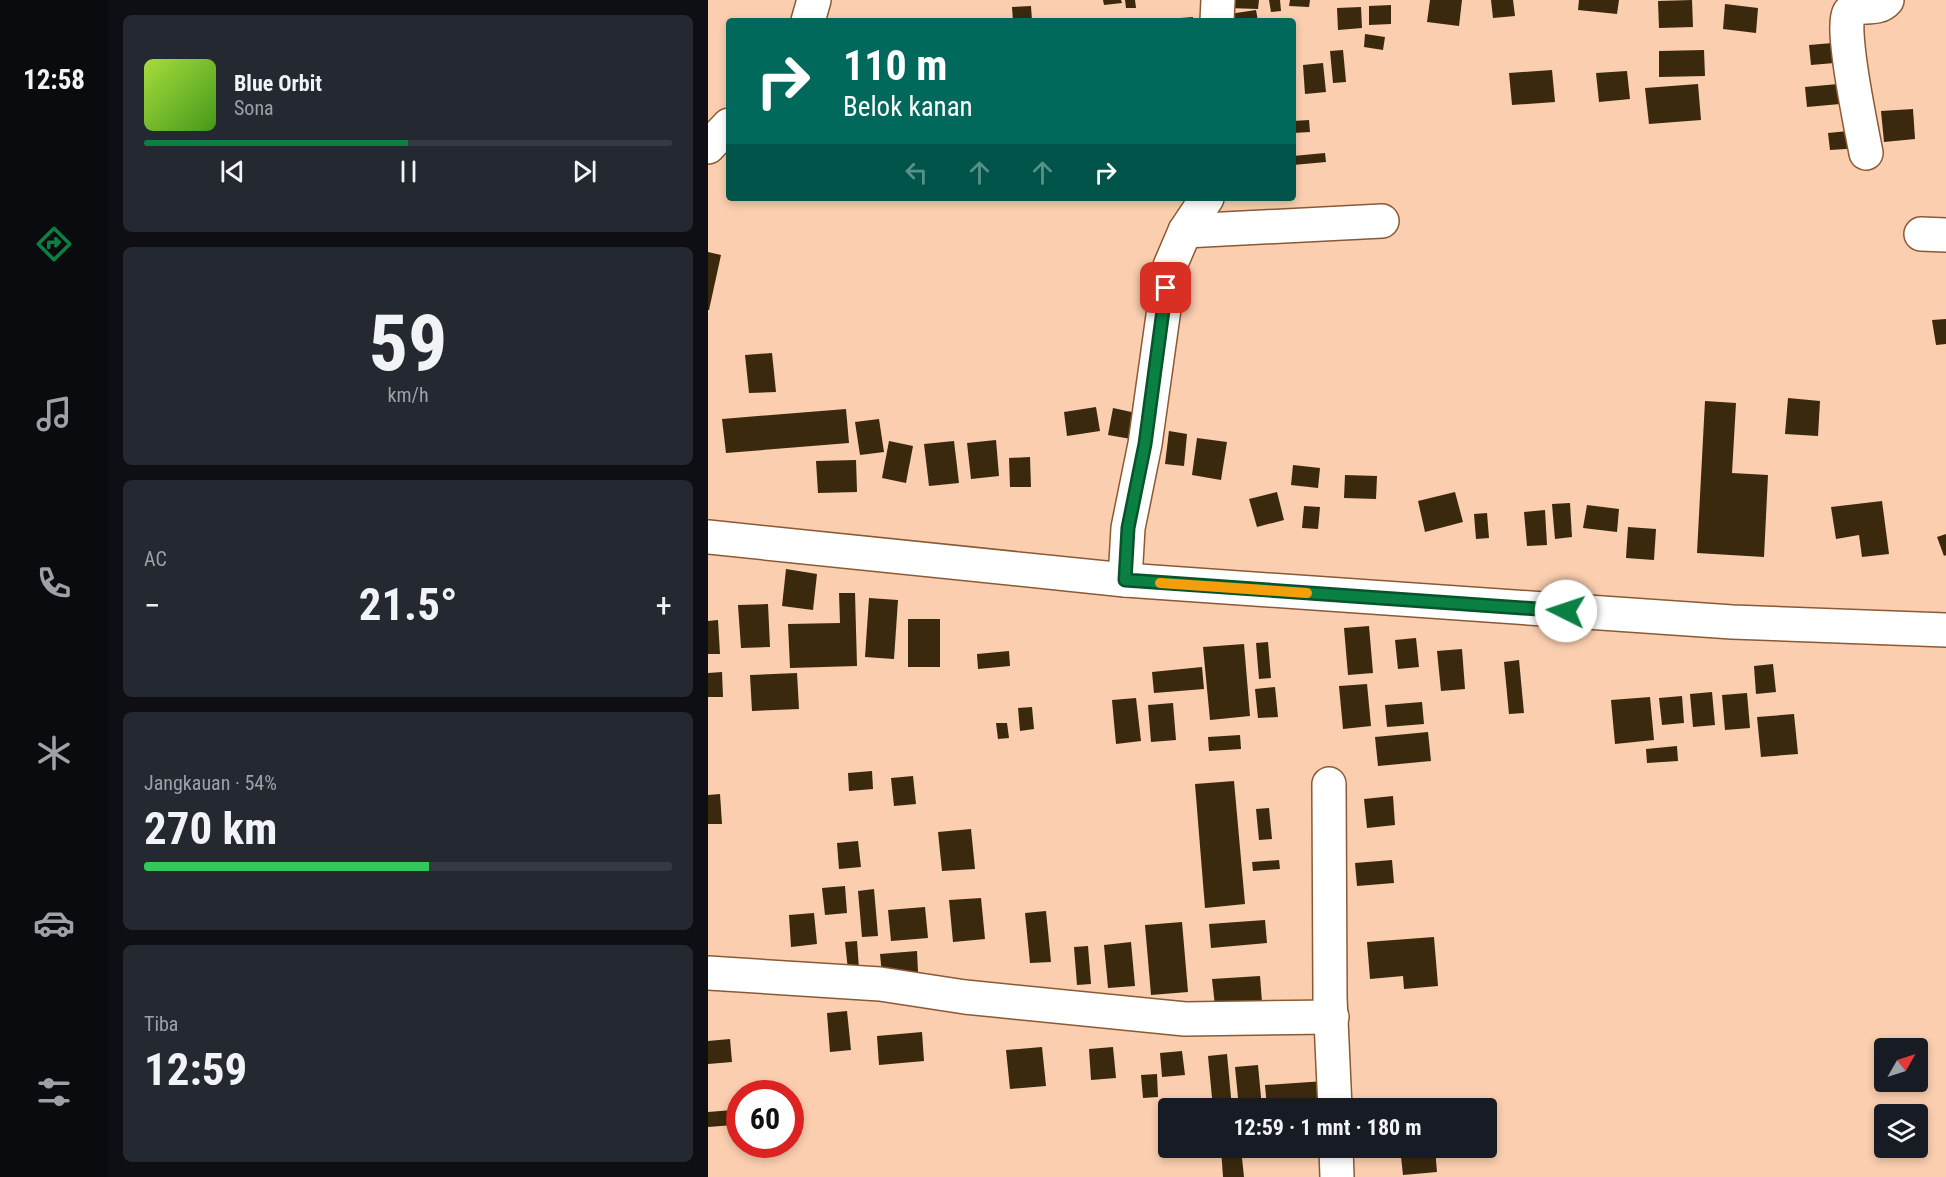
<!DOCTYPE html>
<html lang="id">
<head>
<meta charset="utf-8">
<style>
	:root { --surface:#171b24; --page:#242831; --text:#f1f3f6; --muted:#9ea1a6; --line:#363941; --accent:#0b8043 }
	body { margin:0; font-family:"Roboto Condensed",sans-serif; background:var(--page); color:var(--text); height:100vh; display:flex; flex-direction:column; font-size:22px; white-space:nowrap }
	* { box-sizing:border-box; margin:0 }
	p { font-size:20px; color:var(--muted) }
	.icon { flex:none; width:33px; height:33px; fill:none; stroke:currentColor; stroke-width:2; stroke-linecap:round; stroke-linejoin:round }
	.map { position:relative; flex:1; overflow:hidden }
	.details { display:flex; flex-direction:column; gap:15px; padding:15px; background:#0d0f14; width:600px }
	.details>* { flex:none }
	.banner { position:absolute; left:18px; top:18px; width:570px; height:183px; border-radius:6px; box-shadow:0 3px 9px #0003; background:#00695c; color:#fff; overflow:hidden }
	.needle { width:39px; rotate:51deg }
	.tools { position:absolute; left:1166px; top:1038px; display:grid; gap:12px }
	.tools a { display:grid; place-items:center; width:54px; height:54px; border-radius:6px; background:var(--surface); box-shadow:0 3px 9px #0003; font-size:30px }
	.speed { position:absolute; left:18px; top:1080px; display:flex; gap:12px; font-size:30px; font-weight:700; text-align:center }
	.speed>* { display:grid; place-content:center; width:78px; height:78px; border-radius:50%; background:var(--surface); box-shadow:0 3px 9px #0003; line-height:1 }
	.speed .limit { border:9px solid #d22; background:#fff; color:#111 }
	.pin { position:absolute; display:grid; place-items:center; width:51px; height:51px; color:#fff; margin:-26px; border-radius:12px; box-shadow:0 3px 9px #0006 }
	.me { position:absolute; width:66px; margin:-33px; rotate:274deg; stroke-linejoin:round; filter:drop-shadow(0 0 4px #0008) }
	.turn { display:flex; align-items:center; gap:21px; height:126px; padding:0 18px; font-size:27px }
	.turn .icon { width:78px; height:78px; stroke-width:2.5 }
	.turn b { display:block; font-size:42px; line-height:51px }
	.lanes { display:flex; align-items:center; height:57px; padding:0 18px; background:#0003; justify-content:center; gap:30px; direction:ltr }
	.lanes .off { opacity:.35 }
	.big { font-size:45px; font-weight:700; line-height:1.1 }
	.details .widget { flex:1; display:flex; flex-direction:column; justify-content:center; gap:9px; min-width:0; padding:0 21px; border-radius:9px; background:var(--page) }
	.details .dial { align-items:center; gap:0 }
	.dial b { font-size:78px; line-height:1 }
	.song { display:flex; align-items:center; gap:18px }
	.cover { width:72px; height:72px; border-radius:9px; background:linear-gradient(135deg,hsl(80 70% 55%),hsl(100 70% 35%)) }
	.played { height:6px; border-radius:3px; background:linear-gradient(90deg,var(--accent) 50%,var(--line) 50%) }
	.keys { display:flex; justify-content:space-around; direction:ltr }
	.heat { display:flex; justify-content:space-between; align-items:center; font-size:33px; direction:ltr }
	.charge { height:9px; border-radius:4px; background:linear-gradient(90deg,#34c759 54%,var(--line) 0) }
	.trip { position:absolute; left:450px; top:1098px; width:339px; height:60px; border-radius:6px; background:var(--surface); box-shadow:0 3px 9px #0003; font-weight:700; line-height:60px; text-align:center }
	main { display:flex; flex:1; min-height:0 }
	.tabs { display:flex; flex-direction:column; width:108px; justify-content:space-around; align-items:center; background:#090b0e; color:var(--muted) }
	.tabs .icon { width:42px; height:42px }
	.tabs .active { color:var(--accent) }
	.tabs b { font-size:27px; color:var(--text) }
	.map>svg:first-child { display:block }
	.building { fill:#3a290d }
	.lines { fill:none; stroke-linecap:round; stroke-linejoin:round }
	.minor-casing { stroke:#8a5a35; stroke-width:36 }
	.major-casing { stroke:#8a5a35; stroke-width:36 }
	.minor { stroke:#fff; stroke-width:33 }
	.major { stroke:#fff; stroke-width:33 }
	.route-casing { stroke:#07532c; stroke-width:15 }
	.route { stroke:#0b8043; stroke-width:10 }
	.slow { stroke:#f59e0b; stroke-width:10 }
</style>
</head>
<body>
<main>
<nav class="tabs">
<b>12:58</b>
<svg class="icon active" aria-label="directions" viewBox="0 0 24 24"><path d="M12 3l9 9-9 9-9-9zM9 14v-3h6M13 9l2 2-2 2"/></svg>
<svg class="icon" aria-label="music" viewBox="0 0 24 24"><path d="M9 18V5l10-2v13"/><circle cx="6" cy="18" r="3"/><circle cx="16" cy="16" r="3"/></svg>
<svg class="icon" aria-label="phone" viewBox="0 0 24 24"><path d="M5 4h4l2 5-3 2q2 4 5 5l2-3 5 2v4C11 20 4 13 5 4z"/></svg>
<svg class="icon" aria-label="climate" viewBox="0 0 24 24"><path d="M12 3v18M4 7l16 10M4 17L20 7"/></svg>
<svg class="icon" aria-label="car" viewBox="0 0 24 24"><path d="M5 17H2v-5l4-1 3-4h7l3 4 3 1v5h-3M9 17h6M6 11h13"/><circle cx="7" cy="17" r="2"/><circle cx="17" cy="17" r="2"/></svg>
<svg class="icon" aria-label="filters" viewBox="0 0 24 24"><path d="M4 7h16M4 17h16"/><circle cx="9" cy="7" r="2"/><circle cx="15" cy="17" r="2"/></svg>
</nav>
<section class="details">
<div class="widget">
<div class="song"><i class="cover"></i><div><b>Blue Orbit</b><p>Sona</p></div></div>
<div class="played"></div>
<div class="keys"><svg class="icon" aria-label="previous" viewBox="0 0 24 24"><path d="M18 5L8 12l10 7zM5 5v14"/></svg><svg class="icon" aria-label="pause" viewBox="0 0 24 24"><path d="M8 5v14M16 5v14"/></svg><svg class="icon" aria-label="next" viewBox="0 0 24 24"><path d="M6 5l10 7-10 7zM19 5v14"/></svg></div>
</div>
<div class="widget dial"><b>59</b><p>km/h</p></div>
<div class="widget"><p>AC</p>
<div class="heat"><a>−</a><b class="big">21.5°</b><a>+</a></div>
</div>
<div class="widget"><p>Jangkauan · 54%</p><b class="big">270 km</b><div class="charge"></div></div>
<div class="widget"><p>Tiba</p><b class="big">12:59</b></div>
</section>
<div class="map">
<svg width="1238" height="1177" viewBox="0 0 1238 1177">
	<rect width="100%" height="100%" fill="#faceaf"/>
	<g class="building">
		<polygon points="395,0 413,0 414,3 396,5"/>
		<polygon points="417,0 427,0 428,8 418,8"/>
		<polygon points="520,0 551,0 550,9 520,8"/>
		<polygon points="561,0 572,0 573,11 563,12"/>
		<polygon points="582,0 602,0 601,7 581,6"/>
		<polygon points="722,0 754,0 751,26 719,22"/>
		<polygon points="783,0 805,0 807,16 785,18"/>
		<polygon points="871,0 911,0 909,14 870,10"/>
		<polygon points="984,0 985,27 951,28 950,1"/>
		<polygon points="1017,4 1050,8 1048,33 1015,29"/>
		<polygon points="683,5 683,24 661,25 661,6"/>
		<polygon points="323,6 324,21 305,21 304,7"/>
		<polygon points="653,7 654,28 630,30 629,8"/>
		<polygon points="548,10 550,21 522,21 521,14"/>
		<polygon points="485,17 485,21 461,21 460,19"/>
		<polygon points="657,34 677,37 675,50 656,47"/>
		<polygon points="1136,42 1138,62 1103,65 1101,45"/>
		<polygon points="635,50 638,82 625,83 622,51"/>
		<polygon points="996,50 997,76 951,77 951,51"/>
		<polygon points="615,63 618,92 597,94 595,65"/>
		<polygon points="844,70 847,102 804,105 801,73"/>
		<polygon points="919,71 922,99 891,102 888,73"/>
		<polygon points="1141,83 1143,103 1099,107 1097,87"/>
		<polygon points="990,84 993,120 941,124 937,88"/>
		<polygon points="1205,109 1207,139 1176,142 1173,111"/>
		<polygon points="601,120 602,132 585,133 585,121"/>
		<polygon points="1151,130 1153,148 1122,150 1120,133"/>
		<polygon points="617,153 618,162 585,165 585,156"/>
		<polygon points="0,252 13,255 1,310 0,310"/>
		<polygon points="1238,319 1238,344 1228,345 1224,320"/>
		<polygon points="64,353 68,392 41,393 37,355"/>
		<polygon points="1080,398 1112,401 1110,436 1077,434"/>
		<polygon points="997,401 1028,403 1024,473 1060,475 1056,557 989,553"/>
		<polygon points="388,407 392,431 359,436 356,412"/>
		<polygon points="405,408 428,413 423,439 400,435"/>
		<polygon points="138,409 141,443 18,453 14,419"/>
		<polygon points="171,419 176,452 152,455 147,422"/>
		<polygon points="461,431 479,434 476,466 457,464"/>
		<polygon points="489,438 519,442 513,480 484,475"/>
		<polygon points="288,440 291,476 263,479 259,443"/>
		<polygon points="181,441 205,446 198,483 174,478"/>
		<polygon points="246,441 251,483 221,486 216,444"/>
		<polygon points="322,457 323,487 302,487 301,458"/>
		<polygon points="148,460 149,492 110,493 108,461"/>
		<polygon points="585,465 612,468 610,488 583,485"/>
		<polygon points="637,475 669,476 668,499 636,498"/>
		<polygon points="569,492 576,520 549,527 541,499"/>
		<polygon points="747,492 755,522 717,532 710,501"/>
		<polygon points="1174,501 1181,554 1154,557 1151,535 1128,539 1123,507"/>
		<polygon points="862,503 864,537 847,539 844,504"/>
		<polygon points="879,505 911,509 909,532 875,528"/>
		<polygon points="596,506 612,507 610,529 594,528"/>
		<polygon points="837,510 839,545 819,546 816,512"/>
		<polygon points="779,513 781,538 768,539 766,514"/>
		<polygon points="920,527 948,529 946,560 918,558"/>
		<polygon points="1238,534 1238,555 1236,556 1229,537"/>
		<polygon points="78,569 109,574 105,610 74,606"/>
		<polygon points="131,593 147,593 149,666 82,668 80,624 132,623"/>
		<polygon points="161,598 190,600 186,659 157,657"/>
		<polygon points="60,604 62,647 33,648 30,605"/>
		<rect x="200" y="619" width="32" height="48"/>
		<polygon points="10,620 12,654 0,654 0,621"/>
		<polygon points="661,626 665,673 640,675 636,628"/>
		<polygon points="708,638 711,667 690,669 687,640"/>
		<polygon points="560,642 563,678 551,679 548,643"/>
		<polygon points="536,644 542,716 502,720 495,647"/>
		<polygon points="754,649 757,689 733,691 729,651"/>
		<polygon points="301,651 302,666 270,669 269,654"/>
		<polygon points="811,660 816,713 801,714 796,662"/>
		<polygon points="1065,664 1068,692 1048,694 1046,666"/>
		<polygon points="494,667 496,689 446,693 444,672"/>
		<polygon points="14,672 15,697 0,697 0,673"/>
		<polygon points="89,673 91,709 44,711 42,675"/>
		<polygon points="659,684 663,726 635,729 631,686"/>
		<polygon points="567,687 570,717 550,718 547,689"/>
		<polygon points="1004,692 1007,725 985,727 982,694"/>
		<polygon points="1039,693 1042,728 1017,730 1014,695"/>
		<polygon points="974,696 976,723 954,725 951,698"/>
		<polygon points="942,697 946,740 907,744 903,700"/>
		<polygon points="428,698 433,741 408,744 404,700"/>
		<polygon points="714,702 716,724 679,727 677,705"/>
		<polygon points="465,703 468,740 443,742 440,705"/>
		<polygon points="324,707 326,729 312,731 310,708"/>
		<polygon points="1086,714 1090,754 1053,757 1049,717"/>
		<polygon points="288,723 299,723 301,738 290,739"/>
		<polygon points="720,732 723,761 670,766 667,737"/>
		<polygon points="532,735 533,749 501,751 500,737"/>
		<polygon points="969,746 970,761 939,763 938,749"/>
		<polygon points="164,771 165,789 141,791 140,773"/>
		<polygon points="205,776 208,804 186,806 183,778"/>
		<polygon points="526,781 537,904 497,908 487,784"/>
		<polygon points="12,794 14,824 0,824 0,795"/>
		<polygon points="685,796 687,825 659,828 656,799"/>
		<polygon points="561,808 564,839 551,840 548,809"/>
		<polygon points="263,829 267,869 234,871 230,832"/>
		<polygon points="150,841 153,867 131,869 129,843"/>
		<polygon points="571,860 572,869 545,871 544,862"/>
		<polygon points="684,860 686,883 649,886 647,863"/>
		<polygon points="137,886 139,913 117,915 114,888"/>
		<polygon points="166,889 170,936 154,937 150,891"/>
		<polygon points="273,898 277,939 245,942 241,900"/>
		<polygon points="217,907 220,938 183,941 180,910"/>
		<polygon points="338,911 343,962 322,963 317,913"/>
		<polygon points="106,913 109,944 83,947 81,915"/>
		<polygon points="557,920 559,943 503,948 501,924"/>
		<polygon points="474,922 480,992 443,995 437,925"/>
		<polygon points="726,937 730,986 696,989 695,976 662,979 659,942"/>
		<polygon points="149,941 151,969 140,970 137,942"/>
		<polygon points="423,942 427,986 400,988 396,945"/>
		<polygon points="380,946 383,984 369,985 366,947"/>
		<polygon points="209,951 210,972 174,975 172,954"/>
		<polygon points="552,976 554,1002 507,1006 504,979"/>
		<polygon points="139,1011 143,1050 122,1052 119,1013"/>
		<polygon points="214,1032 216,1061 171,1065 169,1036"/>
		<polygon points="22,1039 24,1062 0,1064 0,1041"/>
		<polygon points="334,1047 338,1086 302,1089 298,1050"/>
		<polygon points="405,1047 408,1078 383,1080 381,1049"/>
		<polygon points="474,1051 477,1075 454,1077 452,1053"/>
		<polygon points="519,1054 524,1108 505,1108 500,1056"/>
		<polygon points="550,1065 554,1108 531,1108 527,1067"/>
		<polygon points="449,1074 450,1097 435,1098 433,1075"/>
		<polygon points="617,1081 619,1108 559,1108 557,1085"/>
		<polygon points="78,1086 79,1094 46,1094 46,1089"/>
		<polygon points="25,1110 26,1125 0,1127 0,1112"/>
		<polygon points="513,1148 533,1148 536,1177 515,1177"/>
		<polygon points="692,1148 727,1148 729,1172 695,1175"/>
	</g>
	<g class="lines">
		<g class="minor-casing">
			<g id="minor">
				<polyline points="100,21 106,0"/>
				<polyline points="509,21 510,0"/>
				<polyline points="0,147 21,125"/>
				<path d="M1158 153C1154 131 1132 28 1141 13 1149 1 1168 13 1179 0"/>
				<polyline points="477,231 674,221"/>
				<polyline points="1213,234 1238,235"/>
				<polyline points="417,580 420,528 437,444 462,266 477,231 499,198"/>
				<polyline points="621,784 622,998 627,1108"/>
				<polyline points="0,973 172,984 257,997 477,1019 624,1017"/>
				<polyline points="628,1148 629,1177"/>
			</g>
		</g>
		<g class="major-casing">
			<polyline id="major" points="0,537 417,580 1024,622 1238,630"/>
		</g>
		<use href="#minor" class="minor"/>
		<use href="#major" class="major"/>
	</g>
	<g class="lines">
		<g class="route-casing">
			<polyline id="route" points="458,288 437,444 420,528 417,580 858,611"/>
		</g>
		<use href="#route" class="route"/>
		<polyline class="slow" points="452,583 599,593"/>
	</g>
</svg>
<div class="tools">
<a><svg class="needle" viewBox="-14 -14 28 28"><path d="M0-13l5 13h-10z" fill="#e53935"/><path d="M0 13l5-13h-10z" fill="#9ea1a6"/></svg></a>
<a><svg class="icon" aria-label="layers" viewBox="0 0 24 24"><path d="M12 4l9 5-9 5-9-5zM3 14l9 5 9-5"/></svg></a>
</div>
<div class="speed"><div class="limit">60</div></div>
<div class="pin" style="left:458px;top:288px;background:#d93025"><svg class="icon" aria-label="arrive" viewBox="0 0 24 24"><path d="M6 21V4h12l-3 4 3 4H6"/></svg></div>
<svg class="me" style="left:858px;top:611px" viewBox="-20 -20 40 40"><circle r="19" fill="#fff"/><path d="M0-13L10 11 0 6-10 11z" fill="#0b8043"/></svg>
<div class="trip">12:59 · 1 mnt · 180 m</div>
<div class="banner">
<div class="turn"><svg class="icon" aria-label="right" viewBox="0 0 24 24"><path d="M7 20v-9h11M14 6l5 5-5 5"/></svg><div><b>110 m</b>Belok kanan</div></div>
<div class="lanes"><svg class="icon off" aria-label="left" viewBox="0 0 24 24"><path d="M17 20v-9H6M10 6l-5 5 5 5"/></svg><svg class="icon off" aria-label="ahead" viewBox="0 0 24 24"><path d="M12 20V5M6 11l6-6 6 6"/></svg><svg class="icon off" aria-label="ahead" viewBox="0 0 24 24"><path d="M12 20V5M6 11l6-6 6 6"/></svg><svg class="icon" aria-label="right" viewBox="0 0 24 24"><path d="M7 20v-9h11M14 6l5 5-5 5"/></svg></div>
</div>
</div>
</main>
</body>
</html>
